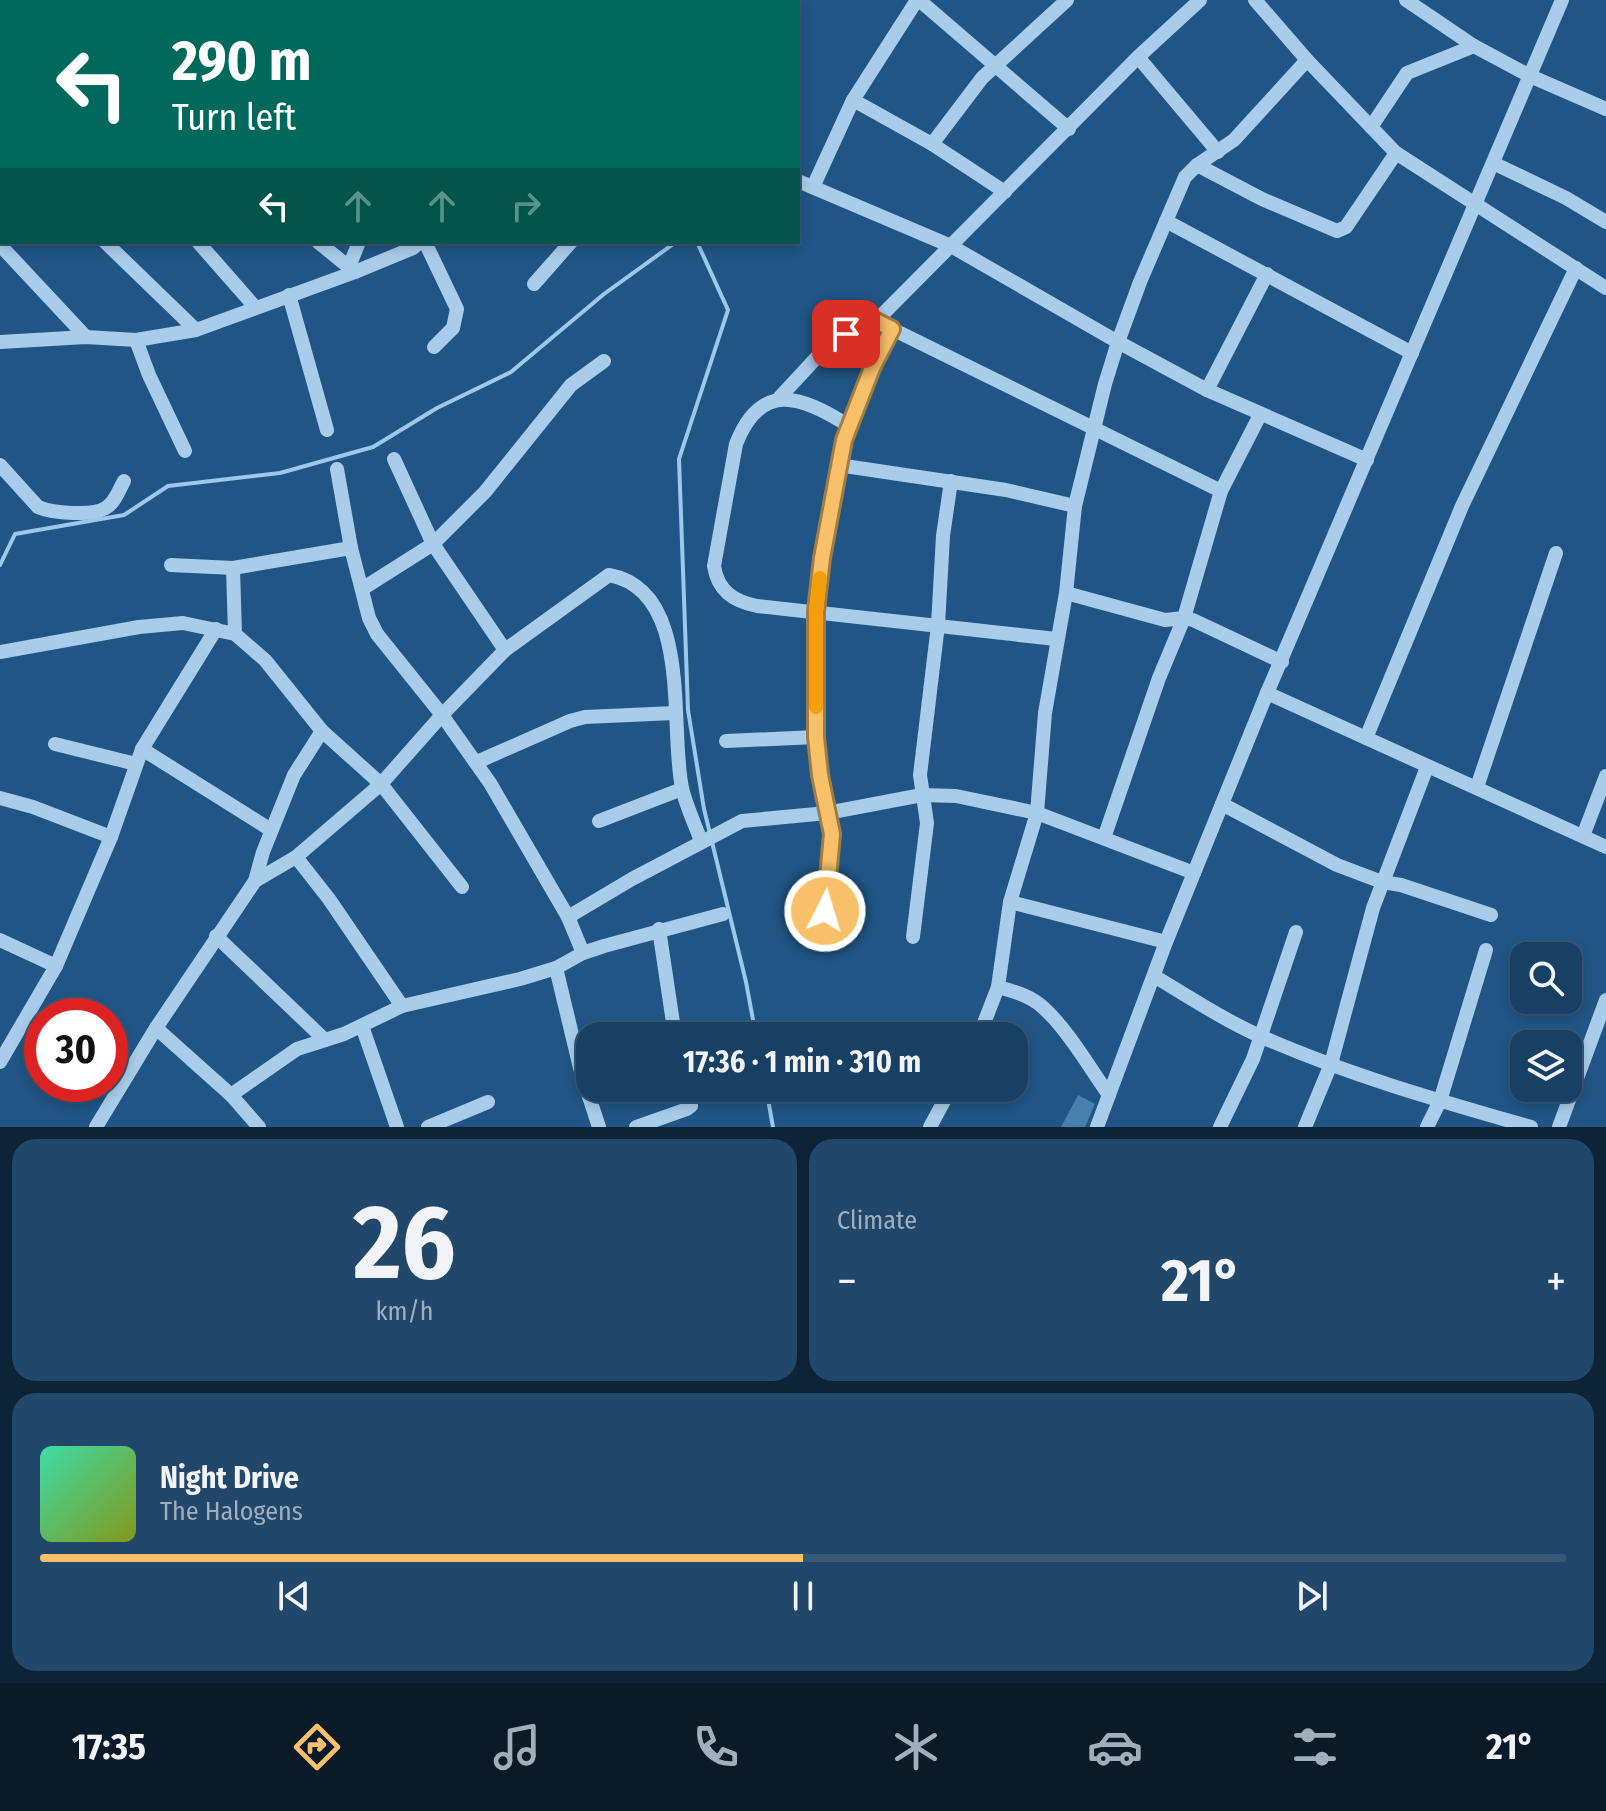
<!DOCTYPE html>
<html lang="en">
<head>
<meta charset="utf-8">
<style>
	:root { --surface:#184064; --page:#21476a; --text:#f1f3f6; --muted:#9fafbf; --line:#365978; --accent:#f7c069 }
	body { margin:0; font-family:"Fira Sans Condensed",sans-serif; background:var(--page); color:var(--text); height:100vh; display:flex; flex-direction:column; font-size:30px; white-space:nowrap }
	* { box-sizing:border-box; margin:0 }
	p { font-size:26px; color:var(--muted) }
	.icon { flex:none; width:44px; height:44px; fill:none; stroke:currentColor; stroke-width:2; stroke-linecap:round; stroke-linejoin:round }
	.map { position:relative; height:1127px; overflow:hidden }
	.drawer { display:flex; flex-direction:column; gap:12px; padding:12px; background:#0d2337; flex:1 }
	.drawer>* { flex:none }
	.guide { position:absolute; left:0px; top:0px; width:800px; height:244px; box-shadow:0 4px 12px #0003,0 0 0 2px var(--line); background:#00695c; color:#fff; overflow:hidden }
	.buttons { position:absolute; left:1510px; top:942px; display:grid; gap:16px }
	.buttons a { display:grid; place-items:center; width:72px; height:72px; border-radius:16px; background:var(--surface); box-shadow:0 4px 12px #0003,0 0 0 2px var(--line); font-size:40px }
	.speed { position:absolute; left:24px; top:998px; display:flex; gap:16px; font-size:40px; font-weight:700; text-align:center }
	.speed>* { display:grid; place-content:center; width:104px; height:104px; border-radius:50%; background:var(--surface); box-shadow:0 4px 12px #0003,0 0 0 2px var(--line); line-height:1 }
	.speed .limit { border:12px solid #d22; background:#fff; color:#111 }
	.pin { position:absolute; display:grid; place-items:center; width:68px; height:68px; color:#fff; margin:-34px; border-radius:16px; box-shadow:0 4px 12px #0006 }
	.me { position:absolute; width:88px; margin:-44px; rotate:5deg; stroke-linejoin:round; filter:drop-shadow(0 0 6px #0008) }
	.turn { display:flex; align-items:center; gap:28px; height:168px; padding:0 40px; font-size:36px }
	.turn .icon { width:104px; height:104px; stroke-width:2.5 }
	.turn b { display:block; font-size:56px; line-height:68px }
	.lanes { display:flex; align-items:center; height:76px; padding:0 40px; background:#0003; justify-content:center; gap:40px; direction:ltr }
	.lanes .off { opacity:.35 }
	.big { font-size:60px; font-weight:700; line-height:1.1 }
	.drawer .card { flex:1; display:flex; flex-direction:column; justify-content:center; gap:12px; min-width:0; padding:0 28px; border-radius:24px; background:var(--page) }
	.drawer .dial { align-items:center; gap:0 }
	.dial b { font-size:104px; line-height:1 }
	.song { display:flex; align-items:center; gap:24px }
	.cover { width:96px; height:96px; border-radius:12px; background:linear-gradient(135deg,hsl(160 70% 55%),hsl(70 70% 35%)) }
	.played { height:8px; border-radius:4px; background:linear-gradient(90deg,var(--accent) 50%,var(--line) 50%) }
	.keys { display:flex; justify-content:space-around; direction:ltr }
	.heat { display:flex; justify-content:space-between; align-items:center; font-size:44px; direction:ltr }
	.drawer .tiles { flex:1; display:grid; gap:12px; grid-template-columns:1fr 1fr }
	.card:last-child { grid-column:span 2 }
	.trip { position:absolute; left:576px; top:1022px; width:452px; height:80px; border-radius:24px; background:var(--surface); box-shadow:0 4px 12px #0003,0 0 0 2px var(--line); font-weight:700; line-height:80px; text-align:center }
	.tab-bar { display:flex; height:128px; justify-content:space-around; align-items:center; background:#0a1a28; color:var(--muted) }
	.tab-bar .icon { width:56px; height:56px }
	.tab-bar .active { color:var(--accent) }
	.tab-bar b { font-size:36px; color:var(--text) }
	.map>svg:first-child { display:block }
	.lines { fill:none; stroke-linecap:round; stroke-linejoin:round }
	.stream { stroke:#9cc8eb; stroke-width:4 }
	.building { fill:#497fad }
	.minor { stroke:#a8cce9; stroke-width:14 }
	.route-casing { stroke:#a17d44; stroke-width:20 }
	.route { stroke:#f7c069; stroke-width:14 }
	.slow { stroke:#f59e0b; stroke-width:14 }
</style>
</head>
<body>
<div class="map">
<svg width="1606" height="1127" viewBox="0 0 1606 1127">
	<rect width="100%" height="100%" fill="#205585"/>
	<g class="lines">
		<g class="stream">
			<polyline points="787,2 788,0"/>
			<polyline points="697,242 728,310 679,459 688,710 704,809 746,982 756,1036"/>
			<polyline points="0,565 15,534 124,515 168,486 280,473 373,447 437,408 511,372 604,294 676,242"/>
			<polyline points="766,1088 773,1127"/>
		</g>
	</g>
	<polygon class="building" points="1078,1095 1095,1104 1085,1127 1061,1127"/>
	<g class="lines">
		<g class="minor">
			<polyline points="287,0 291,2"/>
			<polyline points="919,0 1069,129"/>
			<polyline points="1255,0 1307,60 1396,153 1606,288"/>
			<polyline points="1406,0 1474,46 1530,76 1606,109"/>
			<polyline points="65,2 67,0"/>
			<polyline points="209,2 211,0"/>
			<polyline points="453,2 454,0"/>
			<polyline points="596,2 596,0"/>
			<polyline points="1138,57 1218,152"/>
			<polyline points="0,59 2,57"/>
			<polyline points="853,100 932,144 1005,192"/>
			<polyline points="0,105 2,107"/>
			<polyline points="1371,127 1407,73 1474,46"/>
			<polyline points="932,144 982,78 1067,0"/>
			<polyline points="1493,163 1566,198 1606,222"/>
			<polyline points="1197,165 1262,199 1337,231 1346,227 1396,153"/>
			<polyline points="798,181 951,246 1118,342 1207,390 1367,460"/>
			<polyline points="813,187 853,100 917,0"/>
			<polyline points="0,194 2,192"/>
			<polyline points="1166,221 1412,353"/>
			<polyline points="105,242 196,330"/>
			<polyline points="198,242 255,307"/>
			<polyline points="318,242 355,272"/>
			<polyline points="425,242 457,309 453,328 434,347"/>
			<polyline points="0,245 86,337"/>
			<polyline points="349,267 359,242"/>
			<polyline points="534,284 571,242"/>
			<polyline points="289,295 327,430"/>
			<polyline points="884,325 1221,491"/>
			<polyline points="136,340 149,375 185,451"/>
			<polyline points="0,342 86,337 136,340 196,330 355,272 413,248 420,242"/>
			<polyline points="1207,390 1267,274"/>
			<polyline points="780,397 831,342 876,321 1138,57 1200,0"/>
			<path d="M849 426C802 396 761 380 736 444L714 566C718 591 733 601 757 606L1056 639"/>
			<polyline points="394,459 433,544 505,650"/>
			<path d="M0 465 38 507C52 513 94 517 107 507 115 502 119 490 124 481"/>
			<polyline points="838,465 1006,490 1075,506"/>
			<polyline points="337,469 351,548 369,618 377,634 442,715 490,783 568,917 583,953"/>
			<polyline points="171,565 233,568 351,548"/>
			<polyline points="233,568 235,634"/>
			<polyline points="362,589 433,544 485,492 571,385 604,361"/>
			<polyline points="1066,593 1165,620 1184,618 1193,620 1282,662"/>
			<polyline points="0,652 139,627 183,623 235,634 265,660 322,731 381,784 462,887"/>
			<polyline points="1267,693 1606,847"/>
			<polyline points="1366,738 1462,506 1576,268"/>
			<polyline points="726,741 816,737"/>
			<polyline points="55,744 136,764"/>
			<polyline points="142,749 271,830"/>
			<polyline points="477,762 570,721 585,717 674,713"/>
			<polyline points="1477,787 1556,553"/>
			<polyline points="0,798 33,807 111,837"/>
			<polyline points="1222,804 1337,865 1382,882 1401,885 1491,915"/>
			<polyline points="599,821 682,789"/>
			<polyline points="1583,836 1606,776"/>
			<polyline points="1104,838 1159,678 1184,618 1221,491 1260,415"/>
			<polyline points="296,857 329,899 402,1006"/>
			<polyline points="255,881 263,852 294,775 322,731"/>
			<polyline points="1010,902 1166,942"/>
			<polyline points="825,911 832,834 820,775 816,737 816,611 822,558 844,440 872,368 892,329"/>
			<polyline points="568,917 632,879 742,821 827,813 922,795 956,796 1037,813 1194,873"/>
			<polyline points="659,929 675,1036"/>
			<polyline points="216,936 325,1040"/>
			<polyline points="913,937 927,823 920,775 938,625 943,536 951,481"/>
			<polyline points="0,940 56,966"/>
			<polyline points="556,968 581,1072 599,1127"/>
			<path d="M1154 976C1189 997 1224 1020 1262 1037 1348 1075 1440 1101 1531 1127"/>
			<path d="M998 987C1013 991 1027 995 1039 1004 1066 1026 1089 1067 1109 1095"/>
			<polyline points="362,1026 397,1127"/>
			<polyline points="156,1028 231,1095 259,1127"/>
			<polyline points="979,1036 998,987 1010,902 1037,813 1045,713 1066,593 1075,506 1105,384 1118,342 1140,282 1185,177 1197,165 1234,140 1307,60"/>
			<polyline points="0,1062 56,966 111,837 142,749 216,629"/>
			<polyline points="231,1095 297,1049 344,1034 402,1006 520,979 556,968 583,953 604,946 723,914"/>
			<path d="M96 1127 156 1028 255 881 296 857 381 784 442 715 505 650 609 575C693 590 669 726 682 788 686 806 695 824 701 841"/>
			<polyline points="428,1127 488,1102"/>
			<polyline points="636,1127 687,1109 691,1106 688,1088"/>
			<polyline points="930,1127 951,1088"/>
			<polyline points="1097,1127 1166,942 1267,693 1562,0"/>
			<polyline points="1220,1127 1253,1059 1296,932"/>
			<polyline points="1305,1127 1331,1064 1373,908 1427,767"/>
			<polyline points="1427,1127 1440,1101 1486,950"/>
			<polyline points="1559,1127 1606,1000"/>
		</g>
	</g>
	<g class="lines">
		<g class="route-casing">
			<polyline id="route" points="825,911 832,834 820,775 816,737 816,611 822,558 844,440 872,368 892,329 876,321 846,334"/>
		</g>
		<use href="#route" class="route"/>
		<polyline class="slow" points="816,707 816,611 820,578"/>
	</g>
</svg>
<div class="buttons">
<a><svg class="icon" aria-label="search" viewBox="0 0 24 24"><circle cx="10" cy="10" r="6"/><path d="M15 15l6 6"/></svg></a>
<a><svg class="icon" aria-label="layers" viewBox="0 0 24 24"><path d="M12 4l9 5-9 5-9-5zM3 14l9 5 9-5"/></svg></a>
</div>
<div class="speed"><div class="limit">30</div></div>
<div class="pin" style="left:846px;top:334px;background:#d93025"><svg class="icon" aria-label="arrive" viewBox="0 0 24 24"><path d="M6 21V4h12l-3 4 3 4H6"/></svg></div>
<svg class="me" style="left:825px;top:911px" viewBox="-20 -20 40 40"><circle r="17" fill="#f7c069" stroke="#fff" stroke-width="3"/><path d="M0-11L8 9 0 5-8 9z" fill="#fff"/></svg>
<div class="trip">17:36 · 1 min · 310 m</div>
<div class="guide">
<div class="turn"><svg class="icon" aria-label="left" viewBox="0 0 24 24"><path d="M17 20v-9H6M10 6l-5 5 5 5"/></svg><div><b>290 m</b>Turn left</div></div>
<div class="lanes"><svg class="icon" aria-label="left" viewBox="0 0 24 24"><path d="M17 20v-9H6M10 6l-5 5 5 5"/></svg><svg class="icon off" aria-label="ahead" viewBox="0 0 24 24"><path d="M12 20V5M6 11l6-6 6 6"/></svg><svg class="icon off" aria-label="ahead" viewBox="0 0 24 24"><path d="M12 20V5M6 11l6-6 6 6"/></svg><svg class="icon off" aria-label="right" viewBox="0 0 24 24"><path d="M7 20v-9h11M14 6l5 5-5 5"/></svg></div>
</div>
</div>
<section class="drawer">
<div class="tiles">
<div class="card dial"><b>26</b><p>km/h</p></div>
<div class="card"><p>Climate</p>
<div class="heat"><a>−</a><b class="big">21°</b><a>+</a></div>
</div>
<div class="card">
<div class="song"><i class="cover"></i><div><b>Night Drive</b><p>The Halogens</p></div></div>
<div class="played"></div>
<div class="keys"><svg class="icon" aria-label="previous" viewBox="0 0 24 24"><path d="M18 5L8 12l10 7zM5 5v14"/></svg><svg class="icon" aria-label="pause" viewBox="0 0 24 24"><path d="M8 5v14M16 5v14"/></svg><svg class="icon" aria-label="next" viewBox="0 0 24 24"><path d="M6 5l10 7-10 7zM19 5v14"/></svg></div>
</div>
</div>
</section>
<nav class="tab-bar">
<b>17:35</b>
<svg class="icon active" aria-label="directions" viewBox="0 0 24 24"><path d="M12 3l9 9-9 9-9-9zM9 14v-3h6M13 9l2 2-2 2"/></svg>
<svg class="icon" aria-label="music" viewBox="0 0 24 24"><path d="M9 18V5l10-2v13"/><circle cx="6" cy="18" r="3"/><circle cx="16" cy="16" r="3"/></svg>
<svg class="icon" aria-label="phone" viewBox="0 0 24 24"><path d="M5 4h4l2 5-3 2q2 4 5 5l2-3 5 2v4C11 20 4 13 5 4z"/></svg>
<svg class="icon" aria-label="climate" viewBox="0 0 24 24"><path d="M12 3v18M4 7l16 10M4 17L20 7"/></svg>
<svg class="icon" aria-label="car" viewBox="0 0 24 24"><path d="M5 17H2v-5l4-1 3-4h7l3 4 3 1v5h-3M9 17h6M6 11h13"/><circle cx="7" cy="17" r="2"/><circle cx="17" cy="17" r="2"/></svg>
<svg class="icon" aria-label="filters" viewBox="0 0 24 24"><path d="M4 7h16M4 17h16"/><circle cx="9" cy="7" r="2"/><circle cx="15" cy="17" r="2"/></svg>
<b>21°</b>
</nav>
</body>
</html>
